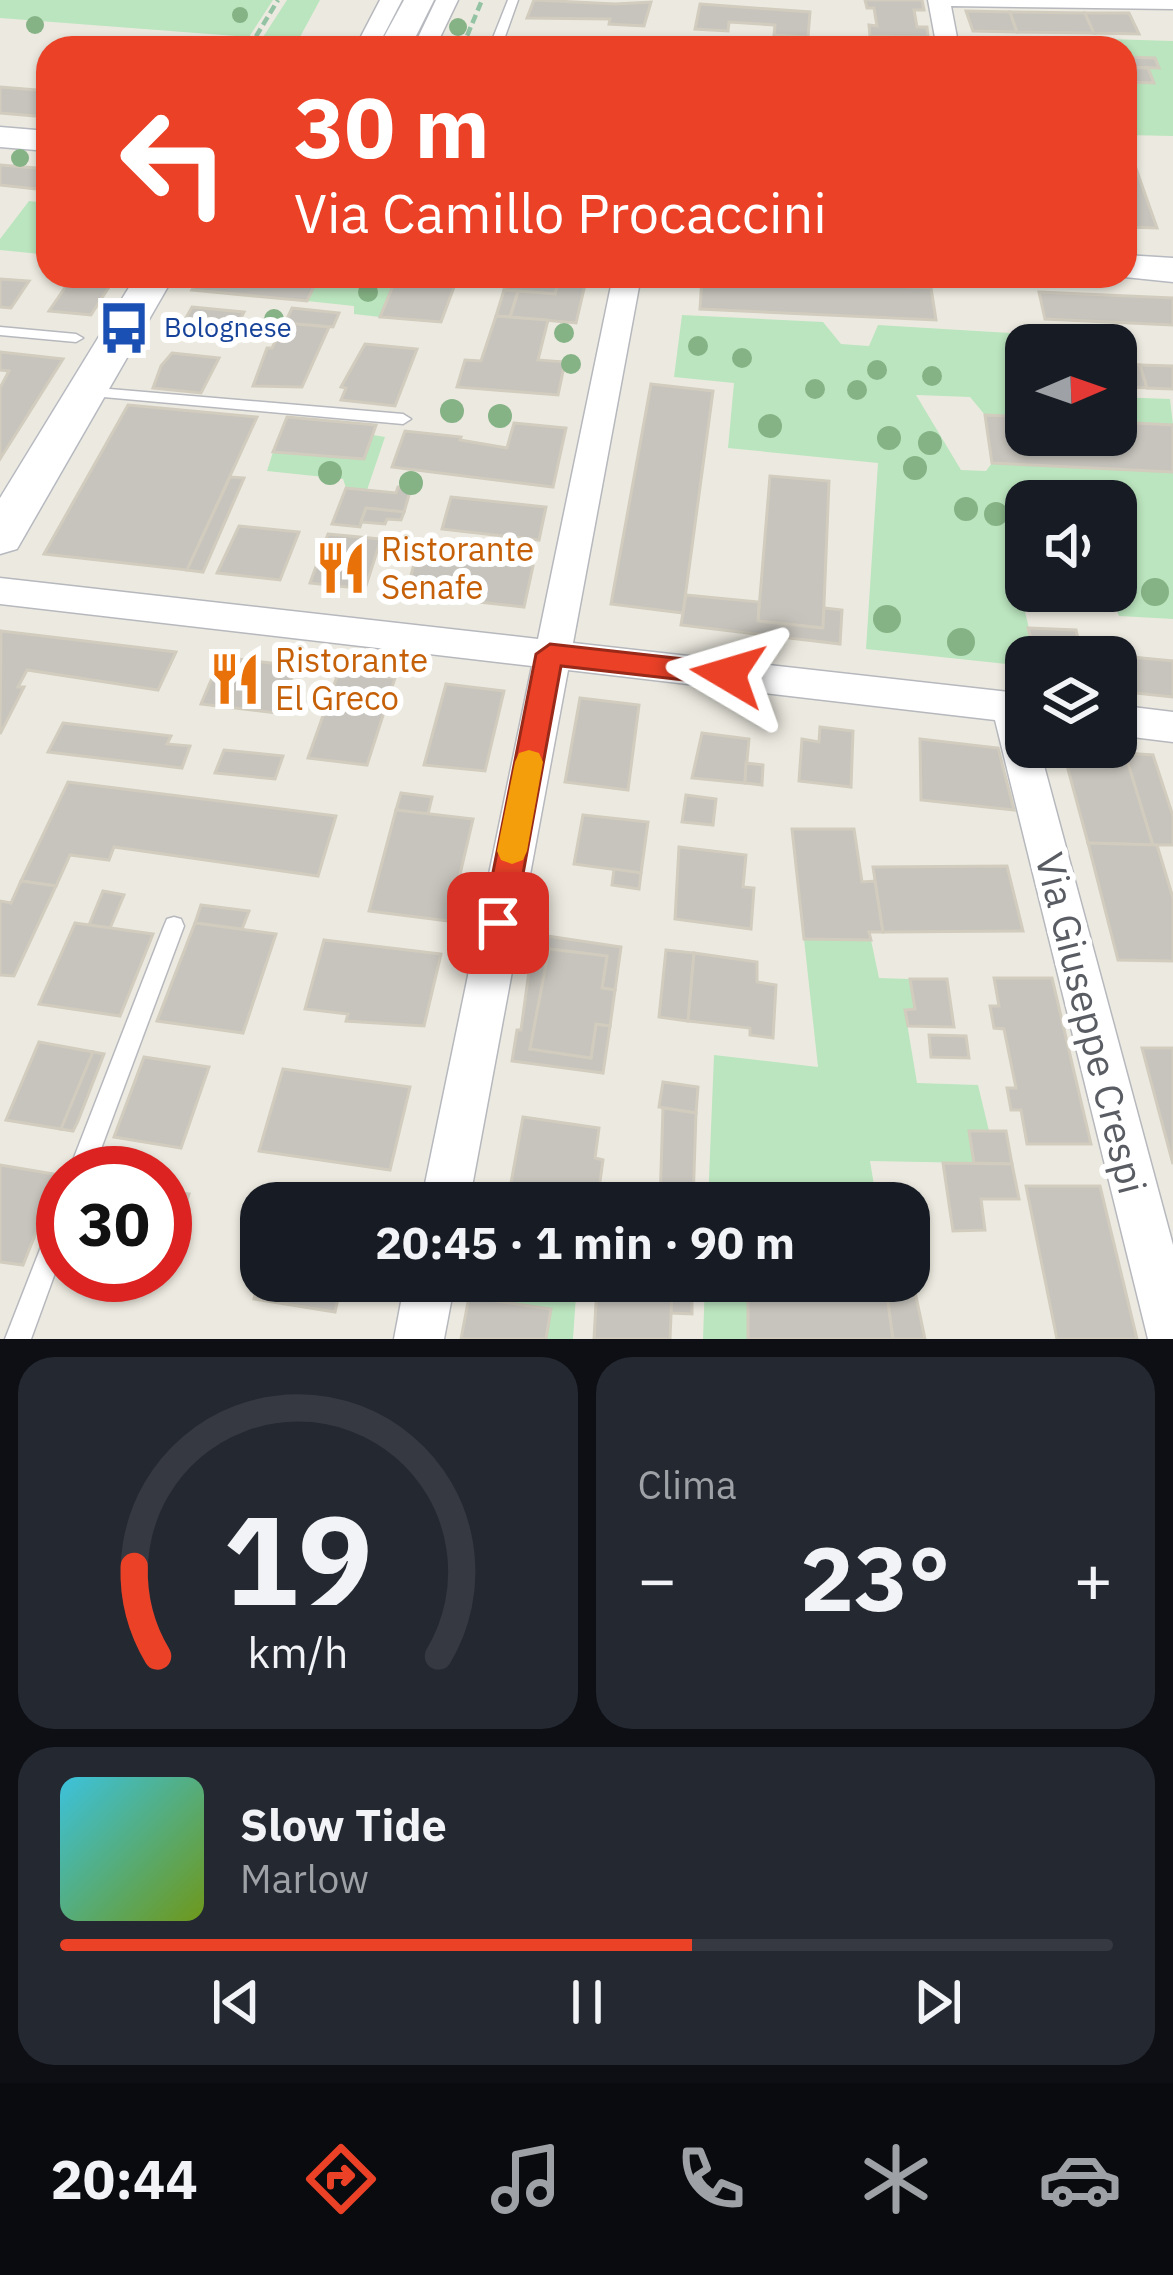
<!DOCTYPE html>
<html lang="it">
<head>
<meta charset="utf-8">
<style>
	:root { --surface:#171b24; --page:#242831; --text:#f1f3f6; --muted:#9ea1a6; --line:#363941; --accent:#eb4127 }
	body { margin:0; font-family:"IBM Plex Sans",sans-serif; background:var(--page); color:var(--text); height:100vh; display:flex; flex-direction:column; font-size:45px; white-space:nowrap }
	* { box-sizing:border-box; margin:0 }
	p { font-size:39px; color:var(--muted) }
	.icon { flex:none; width:66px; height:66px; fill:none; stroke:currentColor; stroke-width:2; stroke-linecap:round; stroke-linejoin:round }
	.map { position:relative; height:1339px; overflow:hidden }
	.drawer { display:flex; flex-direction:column; gap:18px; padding:18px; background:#0d0f14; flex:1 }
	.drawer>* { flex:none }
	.banner { position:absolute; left:36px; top:36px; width:1101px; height:252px; border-radius:36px; box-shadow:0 3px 9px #0004; background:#eb4127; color:#fff; overflow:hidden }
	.needle { width:78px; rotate:88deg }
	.buttons { position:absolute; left:1005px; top:324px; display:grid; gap:24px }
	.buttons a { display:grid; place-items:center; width:132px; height:132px; border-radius:24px; background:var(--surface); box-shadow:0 3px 9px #0004; font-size:60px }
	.speed { position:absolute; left:36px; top:1146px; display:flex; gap:24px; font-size:60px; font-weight:700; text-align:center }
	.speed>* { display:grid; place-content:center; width:156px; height:156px; border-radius:50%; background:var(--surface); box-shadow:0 3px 9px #0004; line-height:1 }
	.speed .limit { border:18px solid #d22; background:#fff; color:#111 }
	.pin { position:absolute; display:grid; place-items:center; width:102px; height:102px; color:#fff; margin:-51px; border-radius:24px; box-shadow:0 6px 18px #0006 }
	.me { position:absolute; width:132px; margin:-66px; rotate:277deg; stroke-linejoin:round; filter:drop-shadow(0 0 9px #0008) }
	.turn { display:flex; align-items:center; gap:42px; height:252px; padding:0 60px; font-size:54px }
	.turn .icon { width:156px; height:156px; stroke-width:2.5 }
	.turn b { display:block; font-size:84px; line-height:102px }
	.big { font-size:90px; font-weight:700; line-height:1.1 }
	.drawer .card { flex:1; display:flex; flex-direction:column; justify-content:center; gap:18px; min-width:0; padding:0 42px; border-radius:36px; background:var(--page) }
	.drawer .dial { align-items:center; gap:0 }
	.dial svg { height:312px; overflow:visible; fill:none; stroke:var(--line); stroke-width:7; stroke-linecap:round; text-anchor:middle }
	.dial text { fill:var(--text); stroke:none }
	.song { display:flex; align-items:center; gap:36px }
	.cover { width:144px; height:144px; border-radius:18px; background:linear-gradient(135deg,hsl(190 70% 55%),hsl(80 70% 35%)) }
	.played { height:12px; border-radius:6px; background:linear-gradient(90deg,var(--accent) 60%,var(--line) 60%) }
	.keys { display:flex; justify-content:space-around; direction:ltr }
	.heat { display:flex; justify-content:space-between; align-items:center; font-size:66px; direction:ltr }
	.drawer .tiles { flex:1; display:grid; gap:18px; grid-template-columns:1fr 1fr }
	.card:last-child { grid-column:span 2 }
	.trip { position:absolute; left:240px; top:1182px; width:690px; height:120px; border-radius:36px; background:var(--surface); box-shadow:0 3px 9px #0004; font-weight:700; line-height:120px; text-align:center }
	.tabs { display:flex; height:192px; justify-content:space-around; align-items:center; background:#090b0e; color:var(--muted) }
	.tabs .icon { width:84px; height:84px }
	.tabs .active { color:var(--accent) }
	.tabs b { font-size:54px; color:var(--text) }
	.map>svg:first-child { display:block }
	.green { fill:#bbe5be }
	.building { fill:#c7c4bd; stroke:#d1ccbe; stroke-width:3 }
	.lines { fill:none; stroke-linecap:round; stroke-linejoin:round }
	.lane-casing { stroke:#b6b8bd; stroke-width:3 }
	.street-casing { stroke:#b6b8bd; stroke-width:3 }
	.secondary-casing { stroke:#b6b9bf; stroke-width:3 }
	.path { stroke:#94c3a4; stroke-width:4.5; stroke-dasharray:9 4.5; stroke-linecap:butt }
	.lane { fill:#fff; fill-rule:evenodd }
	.street { fill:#fff; fill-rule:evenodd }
	.secondary { fill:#fff; fill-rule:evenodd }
	.tree { fill:#86b386 }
	.route { fill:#eb4127; stroke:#992a19; stroke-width:3 }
	.slow { fill:#f59e0b }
	.labels { text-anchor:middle; stroke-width:12; stroke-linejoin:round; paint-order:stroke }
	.far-transit-label { font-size:27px; fill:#164399; stroke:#fff; text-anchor:start }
	.food-label { font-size:33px; fill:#c56008; stroke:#fff; text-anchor:start }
	.near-street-label { font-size:39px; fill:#595c62; stroke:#fff }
</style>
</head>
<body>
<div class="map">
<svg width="1173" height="1339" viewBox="0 0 1173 1339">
	<rect width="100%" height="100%" fill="#eceae0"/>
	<g class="green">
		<polygon points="0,0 273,0 249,37 0,18"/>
		<polygon points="287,0 320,0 294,48 256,48"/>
		<polygon points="1042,37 1173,41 1173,136 1125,135 1125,48 1046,48"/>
		<polygon points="29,201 48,203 48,243 40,254 0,250 0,239"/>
		<polygon points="319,276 397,276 380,317 354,314 354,306 307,301"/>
		<polygon points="682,315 823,322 841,344 869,346 878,325 1028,334 1034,345 1026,345 1026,417 985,415 970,397 916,395 961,470 986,471 992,463 1173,472 1173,619 1119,616 1110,591 1116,591 1116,501 1026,501 1026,583 1018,583 1036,657 1026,657 1026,666 866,649 878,463 728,448 734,383 674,377"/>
		<polygon points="1116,397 1170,399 1173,425 1116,422"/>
		<polygon points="373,435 385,437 367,490 346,488 343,479 267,471 273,452 363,459"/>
		<polygon points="804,939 871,940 879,978 910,979 915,1009 905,1011 917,1083 978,1085 989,1131 969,1131 974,1163 870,1161 877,1203 708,1203 714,1055 818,1067"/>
		<polygon points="472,1281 577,1281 573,1339 546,1339 550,1309 469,1297"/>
		<polygon points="705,1281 748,1281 748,1339 703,1339"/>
	</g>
	<g class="building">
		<polygon points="534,0 615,4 651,2 644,26 609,24 610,19 527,18"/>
		<polygon points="865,0 922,0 924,10 914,10 917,27 927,27 928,37 870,36 869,25 877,26 874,8 867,8"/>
		<polygon points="700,4 810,12 808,37 774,35 775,25 729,22 728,31 695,29"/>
		<polygon points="966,11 1010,12 1017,32 973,31"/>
		<polygon points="1010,12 1085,13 1094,33 1017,32"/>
		<polygon points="1085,13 1129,13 1139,34 1094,33"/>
		<polygon points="1125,57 1155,58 1159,68 1125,67"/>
		<polygon points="1125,67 1148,68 1154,83 1125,82"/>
		<polygon points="0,87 48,91 48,117 0,113"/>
		<polygon points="1125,159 1133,160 1157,228 1125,227"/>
		<polygon points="0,165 48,169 48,173 36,189 0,185"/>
		<polygon points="73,276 116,276 91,315 49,311"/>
		<polygon points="319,276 307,301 192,290 201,276"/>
		<polygon points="397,276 457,279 441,322 380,317"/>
		<polygon points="508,276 560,276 555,294 504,290"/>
		<polygon points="560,276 587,276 576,323 510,317 518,291 555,294"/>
		<polygon points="702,277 931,288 936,320 700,309"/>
		<polygon points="0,279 29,281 11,308 0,307"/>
		<polygon points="504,290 518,291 510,317 496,316"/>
		<polygon points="1039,292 1173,298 1173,325 1045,319"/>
		<polygon points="192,307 244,312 229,342 176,336"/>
		<polygon points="292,308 339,313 333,327 285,323"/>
		<polygon points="496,316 548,320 538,360 565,362 558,395 457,387 465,360 481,361"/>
		<polygon points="285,323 329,327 302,387 253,386 267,348 272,348"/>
		<polygon points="365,344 417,349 395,406 341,400 346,388 341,387"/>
		<polygon points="0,352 63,359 0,459 0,388 9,371 0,370"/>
		<polygon points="172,353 219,358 201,393 153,388 161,366"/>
		<polygon points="1123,364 1140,365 1147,388 1130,387"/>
		<polygon points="1140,365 1173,366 1173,389 1147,388"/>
		<polygon points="651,384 713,391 683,613 611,604"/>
		<polygon points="128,405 257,417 187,570 44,554"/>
		<polygon points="985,415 1026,417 1026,435 1116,435 1116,422 1173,425 1173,472 992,463"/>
		<polygon points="287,417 309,419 376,425 364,459 273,452"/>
		<polygon points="514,423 566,428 553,487 392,467 405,431 461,437 460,440 507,448"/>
		<polygon points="770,476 829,481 823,628 758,621"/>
		<polygon points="230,477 244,478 203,572 187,570"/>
		<polygon points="398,487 411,488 404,512 366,508 360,527 332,524 346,488 396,493"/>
		<polygon points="451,497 546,507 539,540 442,529"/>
		<polygon points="366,508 404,512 401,520 387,519 385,524 361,522"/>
		<polygon points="239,526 299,532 280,580 217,573"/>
		<polygon points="328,534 381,539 365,589 310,583"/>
		<polygon points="417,553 533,566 524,607 406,594"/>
		<polygon points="686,595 759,602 758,621 823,628 824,608 842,610 840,644 681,625"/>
		<polygon points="1028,628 1076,630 1081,652 1173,661 1173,697 1116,691 1116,657 1036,657"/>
		<polygon points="1,631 135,647 176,652 158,690 27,670 18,687 24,687 0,734"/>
		<polygon points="221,657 296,666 278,713 201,704"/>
		<polygon points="339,671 395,678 367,765 308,758"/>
		<polygon points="446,684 504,691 485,771 424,765"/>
		<polygon points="580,698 639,705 628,790 565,782"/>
		<polygon points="63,723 171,736 167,744 190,746 182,768 48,752"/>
		<polygon points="820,727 853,731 851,787 799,781 802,739 819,742"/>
		<polygon points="702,733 749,739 745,783 692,778"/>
		<polygon points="920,739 998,748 1014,810 921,800"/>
		<polygon points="1116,742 1122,743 1153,845 1088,843 1062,747 1116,747"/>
		<polygon points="224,750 283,756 275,779 215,773"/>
		<polygon points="1125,753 1153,755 1173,816 1173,845 1153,845"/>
		<polygon points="746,763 763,765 762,785 745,783"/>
		<polygon points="68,782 336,816 318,876 114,847 109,860 70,855 56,886 21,881"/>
		<polygon points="401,793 432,797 428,814 396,810"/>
		<polygon points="686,795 716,799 713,825 682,822"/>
		<polygon points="396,810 473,819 449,921 369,911"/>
		<polygon points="583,815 648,822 641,873 574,864"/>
		<polygon points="792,829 854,829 862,882 875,881 883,932 869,932 871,940 804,939"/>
		<polygon points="1088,843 1157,845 1173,898 1173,961 1118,960"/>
		<polygon points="679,847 746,855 743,887 754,888 751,929 675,919"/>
		<polygon points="1007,866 1023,931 883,932 873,867"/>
		<polygon points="614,869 641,873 639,889 612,885"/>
		<polygon points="21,881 56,886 14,976 0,975 0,901 11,903"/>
		<polygon points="103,891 124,895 110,928 89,925"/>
		<polygon points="201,905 249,911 242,929 195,923"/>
		<polygon points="75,923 153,934 120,1016 39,1004"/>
		<polygon points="195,923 276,934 243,1033 157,1021"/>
		<polygon points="534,934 621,947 615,990 602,988 607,956 549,949 530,1049 591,1058 596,1024 610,1026 603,1073 512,1061 517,1030 521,1030"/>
		<polygon points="324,940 441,954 424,1026 346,1021 348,1014 305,1009"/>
		<polygon points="549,949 607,956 602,988 615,990 610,1026 596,1024 591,1058 530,1049"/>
		<polygon points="666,950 694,953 688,1021 659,1017"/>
		<polygon points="694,953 757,962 757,982 776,985 773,1038 750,1035 750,1028 688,1021"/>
		<polygon points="994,978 1052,978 1091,1144 1027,1144 1021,1110 1011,1110 1007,1088 1016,1088 1004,1029 994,1028 990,1006 999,1006"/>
		<polygon points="910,979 947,979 954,1027 908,1026 905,1010 915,1009"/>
		<polygon points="929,1035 966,1036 969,1058 931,1057"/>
		<polygon points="39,1042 93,1052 61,1129 6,1120"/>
		<polygon points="1142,1048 1173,1048 1173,1164"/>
		<polygon points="93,1052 104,1054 78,1121 73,1131 61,1129"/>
		<polygon points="144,1057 209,1067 181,1148 114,1137"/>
		<polygon points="283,1069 410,1087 390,1170 259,1151"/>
		<polygon points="663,1082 698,1087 696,1113 659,1107"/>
		<polygon points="663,1108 696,1113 693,1203 660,1203"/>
		<polygon points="523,1117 599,1128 595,1158 603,1160 597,1203 509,1194"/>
		<polygon points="969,1131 1006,1131 1012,1164 974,1163"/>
		<polygon points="943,1163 1012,1164 1019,1199 981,1199 985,1230 953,1231"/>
		<polygon points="0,1165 59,1175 23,1265 0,1262"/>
		<polygon points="1026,1186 1100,1186 1137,1339 1057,1339"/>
		<polygon points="165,1191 189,1194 165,1266"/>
		<polygon points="261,1273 261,1281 342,1281 335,1312 254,1299"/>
		<polygon points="909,1276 911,1286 886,1287 893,1339 748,1339 748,1281 909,1281"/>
		<polygon points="672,1281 692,1281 692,1314 671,1313"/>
		<polygon points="597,1285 672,1291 670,1339 594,1339"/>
		<polygon points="886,1287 914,1287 925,1339 893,1339"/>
		<polygon points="469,1297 551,1309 546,1339 461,1339"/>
	</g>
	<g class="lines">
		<g class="lane-casing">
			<g id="lane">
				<polygon points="508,0 518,0 501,48 489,48"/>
				<polygon points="0,327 76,334 83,338 76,342 0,335"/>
				<polygon points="86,387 403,414 411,419 403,424 81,395 81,389"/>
				<polygon points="174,917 181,919 184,926 92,1173 68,1173 164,926 167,919"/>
				<polygon points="63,1207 63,1251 31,1339 5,1339 55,1211"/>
			</g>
		</g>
		<g class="street-casing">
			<g id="street">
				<polygon points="380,0 402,0 377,48 355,48"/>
				<polygon points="436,0 458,0 435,48 413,48"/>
				<polygon points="928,0 1173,0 1173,9 951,6 959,48 937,48"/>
				<polygon points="613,276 641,276 573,643 1026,694 1026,747 1039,747 1173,1245 1173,1339 1148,1339 995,720 568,670 469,1203 421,1203 532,666 0,604 0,578 538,639"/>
				<polygon points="1116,705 1173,712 1173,742 1116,735"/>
				<polygon points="405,1281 455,1281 444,1339 394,1339"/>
			</g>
		</g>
		<g class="secondary-casing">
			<g id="secondary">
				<polygon points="404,0 434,0 410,48 378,48"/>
				<polygon points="0,127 48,131 48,151 0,147"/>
				<polygon points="1125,255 1173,258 1173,282 1115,276 1125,276"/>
				<polygon points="136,276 174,276 17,549 0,554 0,498"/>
			</g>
		</g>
		<g class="path">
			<polyline points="249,48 278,0"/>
			<polyline points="462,48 482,0"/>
			<polyline points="1078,276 1098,277"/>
		</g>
		<use href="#lane" class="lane"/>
		<use href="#street" class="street"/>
		<use href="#secondary" class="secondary"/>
	</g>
	<g class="tree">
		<circle cx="240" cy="15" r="8"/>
		<circle cx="35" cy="25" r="9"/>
		<circle cx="458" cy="27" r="9"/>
		<circle cx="20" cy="158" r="9"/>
		<circle cx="368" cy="292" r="10"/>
		<circle cx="274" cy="319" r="10"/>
		<circle cx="564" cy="333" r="10"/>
		<circle cx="698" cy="346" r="10"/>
		<circle cx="742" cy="358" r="10"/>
		<circle cx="571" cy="364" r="10"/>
		<circle cx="877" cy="370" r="10"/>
		<circle cx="932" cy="376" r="10"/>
		<circle cx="815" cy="389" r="10"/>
		<circle cx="857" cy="390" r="10"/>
		<circle cx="452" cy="411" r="12"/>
		<circle cx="500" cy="416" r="12"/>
		<circle cx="770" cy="426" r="12"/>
		<circle cx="889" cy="438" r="12"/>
		<circle cx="930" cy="443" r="12"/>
		<circle cx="915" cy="468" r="12"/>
		<circle cx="330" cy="473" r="12"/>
		<circle cx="411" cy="483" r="12"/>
		<circle cx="966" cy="509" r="12"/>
		<circle cx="996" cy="514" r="12"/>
		<circle cx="1155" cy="592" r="14"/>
		<circle cx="887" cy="619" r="14"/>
		<circle cx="961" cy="642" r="14"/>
	</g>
	<polygon class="route" points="550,644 728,664 741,674 728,685 561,666 514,923 509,933 498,937 487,933 483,923 536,654"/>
	<polygon class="slow" points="529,750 539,753 543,762 527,851 523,860 512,864 501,860 497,851 515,762 519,753"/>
	<defs>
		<g id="bus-bare" transform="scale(4.14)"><path d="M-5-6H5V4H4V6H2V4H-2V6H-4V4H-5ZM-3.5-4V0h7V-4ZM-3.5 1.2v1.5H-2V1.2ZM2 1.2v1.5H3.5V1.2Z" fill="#1a4fb4" stroke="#fff" stroke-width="2.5" paint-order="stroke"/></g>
		<g id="restaurant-bare" transform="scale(4.14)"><path d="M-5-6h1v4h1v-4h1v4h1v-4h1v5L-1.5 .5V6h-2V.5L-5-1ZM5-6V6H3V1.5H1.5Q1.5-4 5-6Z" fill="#e8710a" stroke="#fff" stroke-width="2.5" paint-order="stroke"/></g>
	</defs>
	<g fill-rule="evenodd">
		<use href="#bus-bare" x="124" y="328"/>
		<use href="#restaurant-bare" x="341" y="568"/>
		<use href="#restaurant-bare" x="235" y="679"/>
	</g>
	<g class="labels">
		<g class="far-transit-label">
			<text x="164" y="337">Bolognese</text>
		</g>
		<g class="food-label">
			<text x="381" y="561">Ristorante<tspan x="381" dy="38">Senafe</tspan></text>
			<text x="275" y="672">Ristorante<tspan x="275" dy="38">El Greco</tspan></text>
		</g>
		<g class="near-street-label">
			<text transform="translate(1091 1023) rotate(76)" y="14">Via Giuseppe Crespi</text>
		</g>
	</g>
</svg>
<div class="buttons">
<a><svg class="needle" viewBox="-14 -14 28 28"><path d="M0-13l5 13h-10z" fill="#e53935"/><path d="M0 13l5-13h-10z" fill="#9ea1a6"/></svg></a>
<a><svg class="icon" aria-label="sound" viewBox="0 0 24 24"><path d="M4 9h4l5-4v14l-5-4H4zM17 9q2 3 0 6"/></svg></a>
<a><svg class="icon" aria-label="layers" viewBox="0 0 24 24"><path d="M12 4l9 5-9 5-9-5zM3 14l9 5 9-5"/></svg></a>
</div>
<div class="speed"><div class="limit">30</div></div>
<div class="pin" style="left:498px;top:923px;background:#d93025"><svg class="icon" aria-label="arrive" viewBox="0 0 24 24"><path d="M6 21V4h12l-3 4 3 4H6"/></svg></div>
<svg class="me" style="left:728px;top:674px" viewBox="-20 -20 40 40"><path d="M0-17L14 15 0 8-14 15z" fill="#eb4127" stroke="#fff" stroke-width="4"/></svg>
<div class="trip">20:45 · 1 min · 90 m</div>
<div class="banner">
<div class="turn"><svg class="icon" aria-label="left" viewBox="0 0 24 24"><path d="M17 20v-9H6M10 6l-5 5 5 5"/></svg><div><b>30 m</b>Via Camillo Procaccini</div></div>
</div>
</div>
<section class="drawer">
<div class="tiles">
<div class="card dial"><svg viewBox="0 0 100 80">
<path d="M14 69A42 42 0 1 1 86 69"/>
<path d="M14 69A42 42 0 0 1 8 46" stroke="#eb4127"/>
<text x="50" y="56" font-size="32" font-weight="700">19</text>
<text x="50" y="72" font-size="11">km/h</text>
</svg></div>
<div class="card"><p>Clima</p>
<div class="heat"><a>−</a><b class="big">23°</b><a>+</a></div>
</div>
<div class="card">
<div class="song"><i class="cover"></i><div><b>Slow Tide</b><p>Marlow</p></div></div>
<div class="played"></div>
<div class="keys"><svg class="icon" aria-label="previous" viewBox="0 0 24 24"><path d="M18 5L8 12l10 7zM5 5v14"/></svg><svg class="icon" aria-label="pause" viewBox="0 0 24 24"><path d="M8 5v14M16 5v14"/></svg><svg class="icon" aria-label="next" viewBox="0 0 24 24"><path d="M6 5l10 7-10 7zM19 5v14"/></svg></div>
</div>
</div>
</section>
<nav class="tabs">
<b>20:44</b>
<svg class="icon active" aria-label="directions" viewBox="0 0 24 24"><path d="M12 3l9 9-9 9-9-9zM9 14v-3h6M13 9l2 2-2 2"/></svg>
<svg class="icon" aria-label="music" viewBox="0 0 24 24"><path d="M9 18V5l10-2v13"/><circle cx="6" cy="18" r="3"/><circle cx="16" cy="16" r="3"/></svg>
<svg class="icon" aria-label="phone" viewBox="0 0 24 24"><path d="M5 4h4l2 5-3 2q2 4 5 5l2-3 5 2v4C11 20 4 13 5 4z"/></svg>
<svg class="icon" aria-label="climate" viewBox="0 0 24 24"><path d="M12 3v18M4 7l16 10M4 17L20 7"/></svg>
<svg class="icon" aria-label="car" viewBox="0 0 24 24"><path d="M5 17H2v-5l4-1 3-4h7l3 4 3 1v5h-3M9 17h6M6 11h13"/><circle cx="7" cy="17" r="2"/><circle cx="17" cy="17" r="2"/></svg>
</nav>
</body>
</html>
